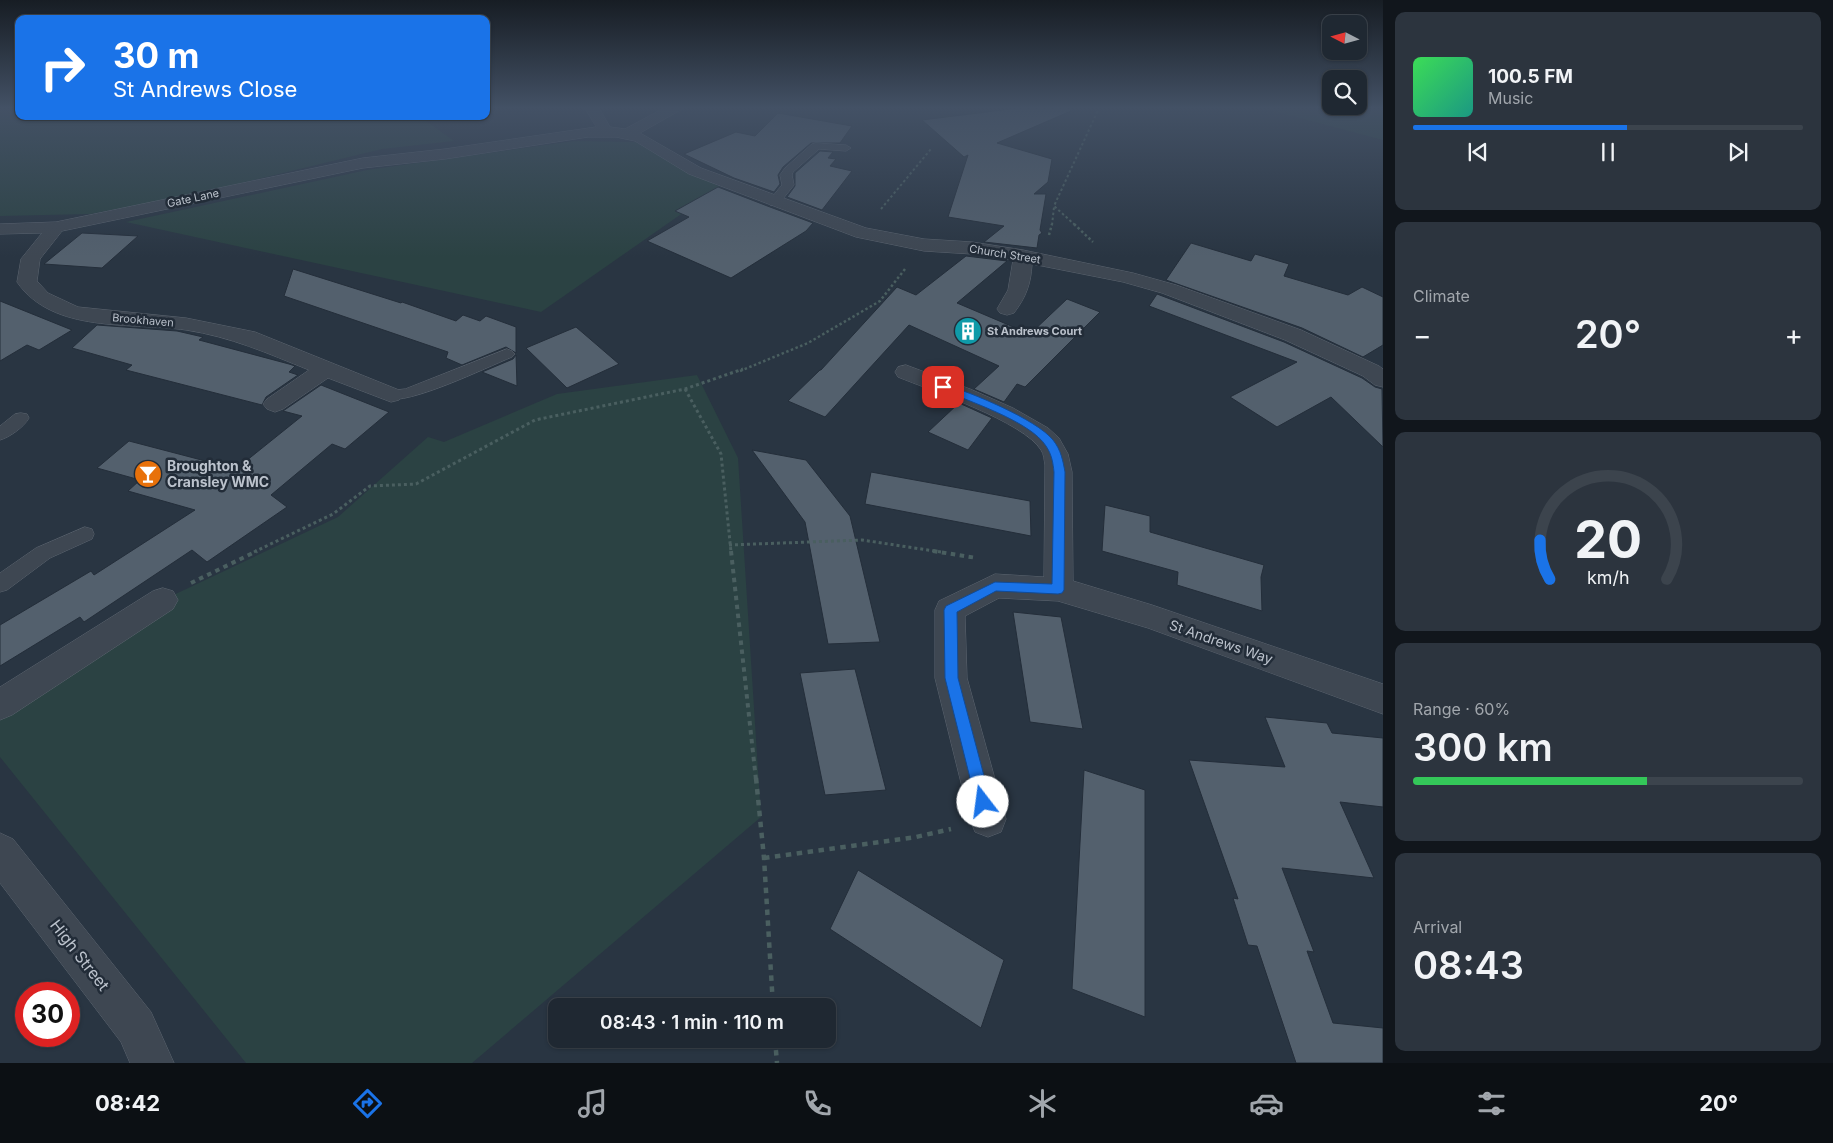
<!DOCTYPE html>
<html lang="en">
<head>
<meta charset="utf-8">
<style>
	:root { --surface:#1f2832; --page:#2c343e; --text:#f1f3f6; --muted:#a1a6ac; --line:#3c444d; --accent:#1a73e8 }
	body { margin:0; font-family:Inter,sans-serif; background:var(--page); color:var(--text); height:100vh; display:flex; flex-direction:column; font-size:19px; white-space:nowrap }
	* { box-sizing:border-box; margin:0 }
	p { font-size:16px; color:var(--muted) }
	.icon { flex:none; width:28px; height:28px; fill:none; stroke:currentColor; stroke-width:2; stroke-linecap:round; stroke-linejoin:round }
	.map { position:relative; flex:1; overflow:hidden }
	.drawer { display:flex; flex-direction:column; gap:12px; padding:12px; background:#11161c; width:450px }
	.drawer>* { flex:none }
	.top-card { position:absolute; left:15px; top:15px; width:475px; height:105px; border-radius:10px; box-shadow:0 1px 4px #0004,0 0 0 1px var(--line); background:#1a73e8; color:#fff; overflow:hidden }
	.needle { width:32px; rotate:276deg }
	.controls { position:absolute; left:1322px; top:15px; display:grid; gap:10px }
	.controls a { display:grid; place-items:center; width:45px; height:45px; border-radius:10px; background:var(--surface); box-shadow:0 1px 4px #0004,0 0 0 1px var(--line); font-size:25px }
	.speed { position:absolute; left:15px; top:982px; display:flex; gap:10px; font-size:25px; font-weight:700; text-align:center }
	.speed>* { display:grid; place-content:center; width:65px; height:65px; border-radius:50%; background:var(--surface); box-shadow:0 1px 4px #0004,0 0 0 1px var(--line); line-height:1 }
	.speed .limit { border:8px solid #d22; background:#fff; color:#111 }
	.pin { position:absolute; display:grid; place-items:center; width:42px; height:42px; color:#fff; margin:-21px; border-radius:10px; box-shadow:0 2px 8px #0006 }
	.me { position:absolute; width:55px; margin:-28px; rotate:345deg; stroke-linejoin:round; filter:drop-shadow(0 0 4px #0008) }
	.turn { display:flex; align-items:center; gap:18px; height:105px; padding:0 15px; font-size:22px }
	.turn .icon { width:65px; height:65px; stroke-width:2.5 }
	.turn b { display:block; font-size:35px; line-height:42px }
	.big { font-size:38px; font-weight:600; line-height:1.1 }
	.drawer .widget { flex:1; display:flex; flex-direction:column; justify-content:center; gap:8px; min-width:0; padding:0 18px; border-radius:10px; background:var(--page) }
	.drawer .dial { align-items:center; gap:0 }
	.dial svg { height:130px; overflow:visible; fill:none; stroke:var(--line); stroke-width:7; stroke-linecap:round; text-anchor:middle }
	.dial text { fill:var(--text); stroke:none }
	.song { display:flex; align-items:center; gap:15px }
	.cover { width:60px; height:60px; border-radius:8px; background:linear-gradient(135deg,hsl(130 70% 55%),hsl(170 70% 35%)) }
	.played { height:5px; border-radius:2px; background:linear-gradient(90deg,var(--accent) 55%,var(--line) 55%) }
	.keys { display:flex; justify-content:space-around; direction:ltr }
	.heat { display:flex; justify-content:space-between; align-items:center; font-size:28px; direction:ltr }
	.charge { height:8px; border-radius:4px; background:linear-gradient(90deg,#34c759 60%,var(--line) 0) }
	.trip { position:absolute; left:548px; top:998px; width:288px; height:50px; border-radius:10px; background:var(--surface); box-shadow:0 1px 4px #0004,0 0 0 1px var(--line); font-weight:600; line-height:50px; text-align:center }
	.dock { display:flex; height:80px; justify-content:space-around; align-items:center; background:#0c1014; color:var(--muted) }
	.dock .icon { width:35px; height:35px }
	.dock .current { color:var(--accent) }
	.dock b { font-size:22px; color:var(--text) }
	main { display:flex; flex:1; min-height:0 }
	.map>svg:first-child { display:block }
	.green { fill:#2b4243 }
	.building { fill:#53606d; stroke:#242e3a }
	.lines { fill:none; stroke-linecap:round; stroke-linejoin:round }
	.service-casing { stroke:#5c6570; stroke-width:1 }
	.minor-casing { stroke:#5c6570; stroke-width:1 }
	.tertiary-casing { stroke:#5c6570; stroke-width:1 }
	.path-far4 { stroke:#4a5f60; stroke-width:2; stroke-dasharray:2.5 2.5; stroke-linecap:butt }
	.path-far3 { stroke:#4a5f60; stroke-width:2.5; stroke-dasharray:2.5 2.5; stroke-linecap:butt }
	.path-far2 { stroke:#4a5f60; stroke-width:3; stroke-dasharray:3 3; stroke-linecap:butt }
	.path-far1 { stroke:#4a5f60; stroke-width:4; stroke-dasharray:4.5 4.5; stroke-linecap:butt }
	.path { stroke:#4a5f60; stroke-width:4.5; stroke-dasharray:5.5 5.5; stroke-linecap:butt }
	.service { fill:#3e4752; fill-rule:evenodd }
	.minor { fill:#3e4752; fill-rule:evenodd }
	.tertiary { fill:#3e4752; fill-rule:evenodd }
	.route { fill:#1a73e8; stroke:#114b97 }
	.labels { text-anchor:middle; stroke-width:5; stroke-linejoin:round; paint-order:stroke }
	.far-street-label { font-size:11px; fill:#bbc2cc; stroke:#222c38 }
	.far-poi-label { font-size:11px; font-weight:bold; fill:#bbc2cc; stroke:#222c38; text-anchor:start }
	.poi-label { font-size:14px; font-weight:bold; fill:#bbc2cc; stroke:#222c38; text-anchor:start }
	.street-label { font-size:14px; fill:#bbc2cc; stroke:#222c38 }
	.near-street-label { font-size:16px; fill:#bbc2cc; stroke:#222c38 }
</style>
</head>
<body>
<main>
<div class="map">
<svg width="1383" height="1063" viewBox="0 0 1383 1063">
	<rect width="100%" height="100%" fill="#293542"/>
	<g class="green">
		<polygon points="0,108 19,108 19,116 419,116 454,141 382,149 196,194 90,214 0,216"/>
		<polygon points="1262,108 1383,108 1383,140"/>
		<polygon points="575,141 637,142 720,187 541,312 126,222 367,170"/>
		<polygon points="697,375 738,458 761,817 472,1063 246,1063 0,757 0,705 163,600 338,517 428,437 444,442 557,394"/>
	</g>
	<g class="building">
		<polygon points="1018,108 1070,108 1071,111 997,143 1052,159 1048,182 1034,194 1046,194 1040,230 1042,233 1039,235 1037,248 984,242 1004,226 948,217 968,155 964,157 922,120"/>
		<polygon points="778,113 852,126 840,143 811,143 783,167 778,175 780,184 774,192 734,178 684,154 736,132 755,136"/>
		<polygon points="820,151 833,152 828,158 836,159 830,166 852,171 822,210 787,197 795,186 795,173"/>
		<polygon points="718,187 770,207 813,223 806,231 731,278 647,241 689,217 675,211"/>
		<polygon points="82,233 138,236 102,268 44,264"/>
		<polygon points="1191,243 1251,261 1255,254 1289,264 1284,276 1348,295 1362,287 1383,297 1383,345 1363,357 1302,328 1166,280"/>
		<polygon points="966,256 1007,261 957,303 1030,334 1067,299 1100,312 1025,387 1017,384 1004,402 974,389 999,366 909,325 825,417 788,401 820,370 821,370 897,287 916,295"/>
		<polygon points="293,269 401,303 402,302 456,321 463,315 480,321 486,316 516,327 516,353 506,347 462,365 446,358 448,352 284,296"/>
		<polygon points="1157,294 1284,342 1362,378 1375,387 1382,389 1383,447 1331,397 1277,427 1230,397 1297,362 1149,306"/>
		<polygon points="0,301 72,330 39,350 27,345 0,361"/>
		<polygon points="97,325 177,331 203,337 199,340 289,364 295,366 289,372 298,375 266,397 262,405 126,370 132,365 72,348"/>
		<polygon points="576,327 619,364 567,388 526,348"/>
		<polygon points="516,355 517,386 482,372 513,359"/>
		<polygon points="321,385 389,412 345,449 332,444 271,495 287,507 207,562 192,550 84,622 80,617 0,666 0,625 91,571 94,575 195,510 128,491 140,480 97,468 129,441 236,469 302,416 283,411"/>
		<polygon points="959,403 992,418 968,450 928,432"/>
		<polygon points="752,450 806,460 850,516 880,642 828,644 805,522"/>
		<polygon points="871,472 1030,501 1031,536 865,504"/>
		<polygon points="1105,505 1150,516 1150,532 1264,565 1261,577 1262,611 1177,585 1178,572 1102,551"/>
		<polygon points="1013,612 1061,617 1083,729 1030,722"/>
		<polygon points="855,669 886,790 825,795 800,673"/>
		<polygon points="1265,717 1327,723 1332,733 1383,738 1383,807 1340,802 1374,878 1282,868 1314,952 1307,951 1333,1023 1383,1028 1383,1063 1296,1063 1257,946 1248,945 1233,898 1238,899 1189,760 1285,767"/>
		<polygon points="1084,770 1145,790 1145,1017 1072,989"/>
		<polygon points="858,870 1004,960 981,1028 830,929"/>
	</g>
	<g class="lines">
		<g class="service-casing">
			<g id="service">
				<polygon points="816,143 846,145 851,148 846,151 819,149 793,172 792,175 794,185 778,205 770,205 768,202 782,185 780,175 785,168 812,144"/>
				<path d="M507 349 512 351 515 354 512 357C485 368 410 405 385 399L383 395 385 391 405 389Z"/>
				<path d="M21 413 27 414 29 418C24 427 10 437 0 440V426L15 414Z"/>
				<polygon points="85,527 92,529 94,534 92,539 50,558 7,590 0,592 0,573 36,548"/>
			</g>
		</g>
		<g class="minor-casing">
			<g id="minor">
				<path d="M585 108H599L610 127 625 129 664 108H684L640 133 701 168 866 228 924 239 972 242 1023 250 1133 273 1176 285 1301 330 1379 366 1383 369V387L1375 385 1363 376 1285 340 1162 293 1123 282 1032 264C1031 284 1026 297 1014 313L1007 315 1000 313 997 309 1008 290 1013 260 972 254 924 251 856 237 689 174 635 141 616 137H588L445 159 363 168 62 231 40 259 37 281 48 293 78 307 186 318 255 332 399 390 403 395 399 400 391 402 328 378 283 409 275 412 267 409 263 404 267 399 309 370C267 353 231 337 186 330 131 322 53 334 17 282L21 259 42 233 0 234V224L56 222 363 158 445 149 596 127Z"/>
				<path d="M906 365 970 389 1013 408 1048 428 1059 438 1068 454 1072 472 1073 581 1152 605 1383 684V714L1148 628 1058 601 999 598 965 616 967 678 1006 819 1001 832 988 837 975 832 970 819 935 678V610L939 601 995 574 1044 577 1045 465C1044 460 1044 454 1041 450 1024 422 930 390 898 377L895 372 898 367Z"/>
				<polygon points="163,588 173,591 178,600 173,609 12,715 0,720 0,687 153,591"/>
			</g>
		</g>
		<g class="tertiary-casing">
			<polygon id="tertiary" points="0,833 13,839 151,1012 174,1063 130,1063 121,1042 0,883"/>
		</g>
		<g class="path-far4">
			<polyline points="881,209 931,149"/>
			<polyline points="1052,225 1054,207"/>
			<polyline points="1075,225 1054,206 1099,108"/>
		</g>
		<g class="path-far3">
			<polyline points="1074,224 1093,242"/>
			<polyline points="1049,235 1052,224"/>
			<polyline points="740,371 808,343 880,301 905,269"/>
		</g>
		<g class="path-far2">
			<polyline points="685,389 721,454 731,552"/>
			<polyline points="729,545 862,540 941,552"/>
			<polyline points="254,552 333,514 370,486 416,484 535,420 685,389 743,369"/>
		</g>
		<g class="path-far1">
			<polyline points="731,551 756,780"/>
			<polyline points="933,551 977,558"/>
			<polyline points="191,583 257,551"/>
		</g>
		<g class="path">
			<polyline points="756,778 764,858 773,1006"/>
			<polyline points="764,858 916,837 951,829"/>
			<polyline points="775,1039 777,1063"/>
		</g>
		<use href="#service" class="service"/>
		<use href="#minor" class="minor"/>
		<use href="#tertiary" class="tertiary"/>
	</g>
	<linearGradient id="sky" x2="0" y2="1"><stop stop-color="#171d24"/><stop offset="0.42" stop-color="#435165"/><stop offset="1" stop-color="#435165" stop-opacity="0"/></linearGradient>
	<rect width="1383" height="257" fill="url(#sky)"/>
	<path class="route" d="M943 384C970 392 1036 419 1053 440 1061 450 1063 461 1065 472L1064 590 1062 593 1058 594 996 591 957 612 958 678 991 802 988 807 983 809 978 807 976 802 945 678 944 610 946 606 995 582 1052 584 1054 472C1053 463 1052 455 1046 446 1030 421 968 401 940 389L938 387Z"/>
	<defs>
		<g id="building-disc" transform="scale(1.4375)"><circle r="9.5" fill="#0f9aa8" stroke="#222c38"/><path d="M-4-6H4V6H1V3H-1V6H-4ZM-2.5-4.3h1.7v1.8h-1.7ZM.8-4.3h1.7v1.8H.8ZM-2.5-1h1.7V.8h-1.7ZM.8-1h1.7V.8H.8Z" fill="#fff"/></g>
		<g id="bar-disc" transform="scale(1.4375)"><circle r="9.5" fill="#e8710a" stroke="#222c38"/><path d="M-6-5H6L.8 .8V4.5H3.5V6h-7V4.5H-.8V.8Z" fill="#fff"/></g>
	</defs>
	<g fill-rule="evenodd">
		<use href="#building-disc" x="968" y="331"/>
		<use href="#bar-disc" x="148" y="474"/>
	</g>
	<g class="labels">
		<g class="far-street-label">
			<text transform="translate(193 198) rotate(-12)" y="4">Gate Lane</text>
			<text transform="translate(1005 254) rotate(9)" y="4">Church Street</text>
			<text transform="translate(143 320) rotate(5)" y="4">Brookhaven</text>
		</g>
		<g class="far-poi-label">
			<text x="987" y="335">St Andrews Court</text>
		</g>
		<g class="poi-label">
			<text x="167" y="471">Broughton &amp;<tspan x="167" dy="16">Cransley WMC</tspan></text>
		</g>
		<g class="street-label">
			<text transform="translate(1221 642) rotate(19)" y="5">St Andrews Way</text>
		</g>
		<g class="near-street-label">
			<text transform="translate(80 955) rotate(52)" y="6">High Street</text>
		</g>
	</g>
</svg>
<div class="controls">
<a><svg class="needle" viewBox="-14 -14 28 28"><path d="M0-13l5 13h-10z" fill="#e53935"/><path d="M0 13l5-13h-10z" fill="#a1a6ac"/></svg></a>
<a><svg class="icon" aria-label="search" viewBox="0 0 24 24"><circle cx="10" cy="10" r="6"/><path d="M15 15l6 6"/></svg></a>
</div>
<div class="speed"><div class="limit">30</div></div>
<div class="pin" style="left:943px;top:387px;background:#d93025"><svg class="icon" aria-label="arrive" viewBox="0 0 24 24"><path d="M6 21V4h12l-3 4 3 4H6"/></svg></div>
<svg class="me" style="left:983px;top:802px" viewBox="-20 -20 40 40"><circle r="19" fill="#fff"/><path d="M0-13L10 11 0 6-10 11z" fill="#1a73e8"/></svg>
<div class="trip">08:43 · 1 min · 110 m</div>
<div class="top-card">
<div class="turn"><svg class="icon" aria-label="right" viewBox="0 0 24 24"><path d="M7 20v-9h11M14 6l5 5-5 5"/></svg><div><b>30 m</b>St Andrews Close</div></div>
</div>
</div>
<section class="drawer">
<div class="widget">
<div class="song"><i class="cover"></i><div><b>100.5 FM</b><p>Music</p></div></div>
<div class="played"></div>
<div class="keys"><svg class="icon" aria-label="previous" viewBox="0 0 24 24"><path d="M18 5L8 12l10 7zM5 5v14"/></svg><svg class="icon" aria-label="pause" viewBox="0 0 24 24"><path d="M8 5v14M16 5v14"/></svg><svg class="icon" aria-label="next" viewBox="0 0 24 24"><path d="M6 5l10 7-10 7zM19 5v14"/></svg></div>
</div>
<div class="widget"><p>Climate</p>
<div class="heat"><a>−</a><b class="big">20°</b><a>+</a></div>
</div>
<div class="widget dial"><svg viewBox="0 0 100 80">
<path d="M14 69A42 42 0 1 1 86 69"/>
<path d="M14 69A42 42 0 0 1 8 45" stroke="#1a73e8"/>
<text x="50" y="56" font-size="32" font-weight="700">20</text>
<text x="50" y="72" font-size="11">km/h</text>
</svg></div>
<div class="widget"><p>Range · 60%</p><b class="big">300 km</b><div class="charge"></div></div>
<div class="widget"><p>Arrival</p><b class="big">08:43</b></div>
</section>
</main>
<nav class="dock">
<b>08:42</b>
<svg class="icon current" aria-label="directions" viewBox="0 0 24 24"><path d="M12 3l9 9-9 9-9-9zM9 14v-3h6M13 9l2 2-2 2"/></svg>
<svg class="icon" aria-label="music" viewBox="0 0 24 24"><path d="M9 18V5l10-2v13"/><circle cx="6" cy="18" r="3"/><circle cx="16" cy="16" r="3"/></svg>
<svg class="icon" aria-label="phone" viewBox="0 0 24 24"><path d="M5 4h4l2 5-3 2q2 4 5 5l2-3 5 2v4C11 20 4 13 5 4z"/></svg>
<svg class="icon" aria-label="climate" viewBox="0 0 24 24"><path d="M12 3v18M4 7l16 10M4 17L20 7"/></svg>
<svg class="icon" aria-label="car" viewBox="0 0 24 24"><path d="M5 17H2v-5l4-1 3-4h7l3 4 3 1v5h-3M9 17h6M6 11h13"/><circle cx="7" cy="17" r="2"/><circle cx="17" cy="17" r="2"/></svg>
<svg class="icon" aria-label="filters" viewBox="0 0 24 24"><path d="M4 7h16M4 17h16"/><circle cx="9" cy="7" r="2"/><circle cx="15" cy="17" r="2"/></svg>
<b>20°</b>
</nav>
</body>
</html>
